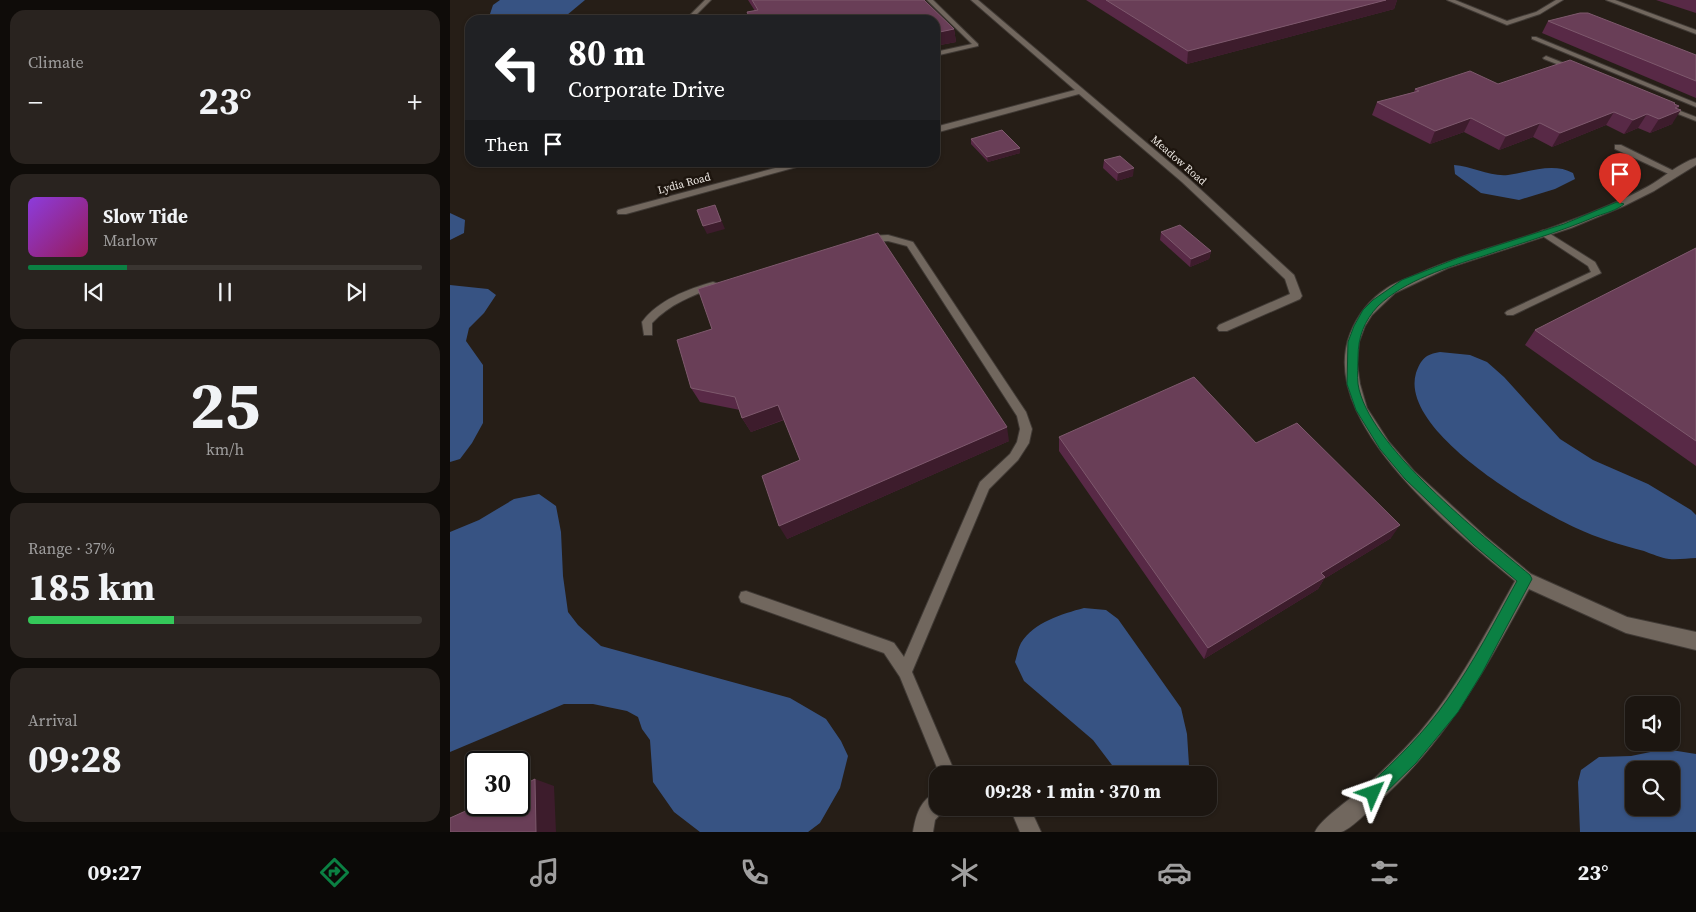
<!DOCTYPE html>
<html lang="en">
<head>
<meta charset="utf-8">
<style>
	:root { --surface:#1c1611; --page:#29231f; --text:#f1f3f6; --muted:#a09f9f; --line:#3a3531; --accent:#0b8043 }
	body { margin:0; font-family:"Source Serif 4",serif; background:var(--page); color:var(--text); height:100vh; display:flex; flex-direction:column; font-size:19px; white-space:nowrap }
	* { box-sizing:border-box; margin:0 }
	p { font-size:16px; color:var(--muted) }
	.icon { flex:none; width:28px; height:28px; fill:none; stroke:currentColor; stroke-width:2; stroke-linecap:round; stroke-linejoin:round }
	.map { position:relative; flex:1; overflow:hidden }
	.panel { display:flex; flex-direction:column; gap:10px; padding:10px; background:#0f0c09; width:450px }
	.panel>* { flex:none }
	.guide { position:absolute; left:15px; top:15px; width:475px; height:152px; border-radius:15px; box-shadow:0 1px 4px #0004,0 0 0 1px var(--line); background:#202124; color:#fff; overflow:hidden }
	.fabs { position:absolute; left:1175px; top:696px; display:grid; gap:10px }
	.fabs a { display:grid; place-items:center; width:55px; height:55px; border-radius:10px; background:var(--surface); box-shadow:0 1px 4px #0004,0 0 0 1px var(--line); font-size:25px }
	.speed { position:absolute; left:15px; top:751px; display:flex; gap:10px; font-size:25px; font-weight:700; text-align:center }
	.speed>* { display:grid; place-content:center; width:65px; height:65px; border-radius:50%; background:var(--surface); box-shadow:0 1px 4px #0004,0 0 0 1px var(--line); line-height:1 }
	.speed .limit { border:2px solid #111; border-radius:8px; background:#fff; color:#111 }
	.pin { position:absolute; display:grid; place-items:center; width:42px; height:42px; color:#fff; margin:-51px -21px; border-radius:50% 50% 50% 0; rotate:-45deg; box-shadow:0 0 5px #0007 }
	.pin .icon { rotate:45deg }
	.me { position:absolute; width:55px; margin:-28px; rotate:47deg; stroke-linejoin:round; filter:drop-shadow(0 0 4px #0008) }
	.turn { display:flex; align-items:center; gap:18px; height:105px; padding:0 20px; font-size:22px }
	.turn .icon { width:65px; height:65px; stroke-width:2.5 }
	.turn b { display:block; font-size:35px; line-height:42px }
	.then { display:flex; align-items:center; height:48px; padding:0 20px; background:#0003; gap:10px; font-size:19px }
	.big { font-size:38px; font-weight:700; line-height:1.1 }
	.panel .widget { flex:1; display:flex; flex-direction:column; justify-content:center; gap:8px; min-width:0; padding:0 18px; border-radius:15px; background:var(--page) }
	.panel .dial { align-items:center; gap:0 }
	.dial b { font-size:65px; line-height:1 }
	.song { display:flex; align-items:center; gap:15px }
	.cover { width:60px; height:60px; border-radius:8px; background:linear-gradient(135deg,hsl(270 70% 55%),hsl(330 70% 35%)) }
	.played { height:5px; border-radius:2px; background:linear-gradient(90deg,var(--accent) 25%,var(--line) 25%) }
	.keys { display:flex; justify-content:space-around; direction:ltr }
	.heat { display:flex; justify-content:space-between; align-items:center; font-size:28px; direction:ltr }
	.charge { height:8px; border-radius:4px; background:linear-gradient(90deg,#34c759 37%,var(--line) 0) }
	.trip { position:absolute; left:479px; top:766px; width:288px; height:50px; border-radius:15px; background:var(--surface); box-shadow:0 1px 4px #0004,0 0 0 1px var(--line); font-weight:700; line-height:50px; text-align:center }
	.tabs { display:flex; height:80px; justify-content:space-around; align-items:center; background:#0b0907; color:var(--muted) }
	.tabs .icon { width:35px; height:35px }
	.tabs .current { color:var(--accent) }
	.tabs b { font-size:22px; color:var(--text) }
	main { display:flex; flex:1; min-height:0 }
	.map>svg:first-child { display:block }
	.water { fill:#375383; fill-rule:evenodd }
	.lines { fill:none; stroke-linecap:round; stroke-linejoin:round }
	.service-casing { stroke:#403a35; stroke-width:2 }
	.minor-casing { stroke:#403a35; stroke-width:2 }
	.tertiary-casing { stroke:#403a35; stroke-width:2 }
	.service { fill:#71675e; fill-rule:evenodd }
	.minor { fill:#71675e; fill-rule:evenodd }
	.tertiary { fill:#71675e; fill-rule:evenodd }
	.wall { fill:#582946 }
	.shaded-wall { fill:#3d1c2c }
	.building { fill:#693e57; stroke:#7e596d }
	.route { fill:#0b8043; stroke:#07532c }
	.labels { text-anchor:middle; stroke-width:5; stroke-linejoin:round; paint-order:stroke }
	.far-street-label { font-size:11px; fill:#efeae5; stroke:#1d150e }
</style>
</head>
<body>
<main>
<section class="panel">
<div class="widget"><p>Climate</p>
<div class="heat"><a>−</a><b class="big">23°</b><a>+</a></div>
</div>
<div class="widget">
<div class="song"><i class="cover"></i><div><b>Slow Tide</b><p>Marlow</p></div></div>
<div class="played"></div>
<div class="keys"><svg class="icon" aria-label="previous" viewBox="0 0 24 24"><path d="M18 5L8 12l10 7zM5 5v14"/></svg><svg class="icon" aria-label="pause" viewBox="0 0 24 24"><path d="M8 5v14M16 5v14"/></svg><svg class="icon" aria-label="next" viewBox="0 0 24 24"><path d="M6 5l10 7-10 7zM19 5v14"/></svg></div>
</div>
<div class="widget dial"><b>25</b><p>km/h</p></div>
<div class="widget"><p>Range · 37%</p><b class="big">185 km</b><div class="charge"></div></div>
<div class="widget"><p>Arrival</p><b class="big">09:28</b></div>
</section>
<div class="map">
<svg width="1246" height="832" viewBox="0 0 1246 832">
	<rect width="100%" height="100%" fill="#261e17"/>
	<g class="water">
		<polygon points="50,0 135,0 111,20 38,20 43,5"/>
		<path d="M1004 165C1022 166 1040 177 1058 175 1079 172 1103 162 1123 173L1125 179 1105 189 1069 200 1031 193 1005 174Z"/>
		<polygon points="0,213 15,220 14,233 0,240"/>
		<polygon points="0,285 38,289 46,295 34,313 19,328 16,341 33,365 33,423 22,443 10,459 0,462"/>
		<path d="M990 352 1020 355 1037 362 1054 377 1110 439 1143 460 1198 484 1241 510 1246 515V558C1238 558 1228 560 1219 559 1211 558 1202 554 1194 551 1171 545 1147 538 1126 528 1082 508 949 430 966 373 971 359 976 354 990 352Z"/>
		<polygon points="89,494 106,506 111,532 113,576 118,612 128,625 151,646 340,698 376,719 391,741 398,756 390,788 370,823 358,832 250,832 224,812 203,782 200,740 192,729 188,717 177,711 143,704 114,704 0,752 0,532 29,520 64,499"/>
		<path d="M634 608 656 610 668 619 731 708 737 734 739 765 728 775H685L665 769 643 740 574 681 565 662C567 656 568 648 571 643 584 622 612 614 634 608Z"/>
		<path d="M1215 749 1246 754V832H1130L1128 782 1131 770 1149 757 1181 756ZM1184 770H1221V808H1184Z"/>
	</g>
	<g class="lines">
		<g class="service-casing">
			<g id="service">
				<polygon points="255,0 261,0 246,15 248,20 242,20 240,15"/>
				<polygon points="477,0 483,0 528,44 528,46 485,56 485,52 522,44"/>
				<polygon points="997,0 1005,0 1057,21 1086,12 1106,0 1113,0 1090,14 1057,25"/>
				<polygon points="294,17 292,20 275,20"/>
				<polygon points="1082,37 1086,37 1246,103 1246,107 1082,39"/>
				<polygon points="1096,56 1126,68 1127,69 1122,70 1094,59 1093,58"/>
				<polygon points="1215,105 1246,117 1246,121 1213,108 1212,107"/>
				<polygon points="1165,145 1171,145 1230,174 1223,176 1165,149"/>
				<polygon points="1094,230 1145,262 1151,273 1063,315 1057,315 1055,313 1057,311 1141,272 1138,266 1091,235 1091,231"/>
				<polygon points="438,235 463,242 576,412 582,429 579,443 568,460 539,489 462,672 506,775 490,775 450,677 434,653 291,602 289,597 291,592 296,591 439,641 444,643 454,657 530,482 560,454 567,442 570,429 567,416 457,246 438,241 418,242 414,239 418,236"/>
				<path d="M263 282 266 283V287C243 295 220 304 202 323V335H194L192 322C208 300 238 289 263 282Z"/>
			</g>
		</g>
		<g class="minor-casing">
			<g id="minor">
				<polygon points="521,0 528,0 738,178 844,275 852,296 850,299 777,331 769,331 767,328 769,325 840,294 835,279 732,182 629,94 485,133 485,127 625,90"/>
				<path d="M1246 158V165L1204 191 1174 206 1121 228 998 268 945 293 922 315 915 326 909 342 907 364 910 384 917 408 939 442 964 471 1035 536 1081 574 1177 617 1246 632V650L1176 633 1079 589C1033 673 997 741 924 806 917 812 900 830 891 832 884 832 873 832 865 832 870 819 905 796 918 784 936 768 953 751 969 733 1008 687 1036 633 1065 581 1006 532 866 422 900 334 907 316 920 299 937 288 946 282 958 278 968 274 1015 252 1066 242 1114 223 1142 213 1171 201 1197 187 1213 178 1229 163 1246 158Z"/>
				<polygon points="348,162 365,162 176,214 168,214 167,212 168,210"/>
				<path d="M488 792V808H496L485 820 483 832H463C466 815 470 799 488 792Z"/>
				<polygon points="560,808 580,808 591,832 570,832"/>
			</g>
		</g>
		<g class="tertiary-casing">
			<polygon id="tertiary" points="1156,0 1165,0 1246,30 1246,34"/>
		</g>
		<use href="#service" class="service"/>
		<use href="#minor" class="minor"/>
		<use href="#tertiary" class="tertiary"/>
	</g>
	<g class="wall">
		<polygon points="298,0 474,0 504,29 506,42 485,46 485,20 299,20 297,12 305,11"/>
		<polygon points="636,0 947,0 944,9 737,64"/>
		<polygon points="1206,0 1246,0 1246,13"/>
		<polygon points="1098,21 1246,55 1246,98 1092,33"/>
		<polygon points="1048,84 1224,104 1229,106 1222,124 1200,133 1188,128 1174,134 1156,125 1102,147 1083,137 1049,150 1014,132 980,144 922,115 927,102 964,92 965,89"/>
		<polygon points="521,139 570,153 538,162 521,144"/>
		<polygon points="654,160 683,176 667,181 653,168"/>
		<polygon points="711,232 761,251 759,259 740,267 710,240"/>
		<polygon points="1246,248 1246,466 1075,345 1085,330"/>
		<polygon points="241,388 559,441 337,539 350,460 334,420 301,432 292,418 290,410 250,402"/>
		<polygon points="609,437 806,443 941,538 874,579 868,589 754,659 609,451"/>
	</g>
	<g class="shaded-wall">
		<polygon points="936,0 947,0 944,9 737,64 738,51"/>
		<polygon points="504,29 506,42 485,46 485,33"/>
		<polygon points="1225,103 1216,116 1225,108 1229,106 1225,113 1231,110 1222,124 1200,133 1209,119"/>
		<polygon points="1164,112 1156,125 1102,147 1110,133"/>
		<polygon points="1197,114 1188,128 1174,134 1183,120"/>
		<polygon points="1021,118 1014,132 980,144 985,131"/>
		<polygon points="1090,123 1083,137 1049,150 1056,136"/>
		<polygon points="570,148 570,153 538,162 537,157"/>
		<polygon points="684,168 683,176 667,181 668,173"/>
		<polygon points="265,205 275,229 257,234 253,226"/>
		<polygon points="761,251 759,259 740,267 741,259"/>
		<polygon points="328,405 335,419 301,432 292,418"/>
		<polygon points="557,427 559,441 337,539 329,526"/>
		<polygon points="950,525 941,538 874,579 868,589 754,659 758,648 871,573"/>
		<polygon points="85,779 104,786 106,832 86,832"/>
	</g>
	<g class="building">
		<polygon points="302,0 474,0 504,29 485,33 485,20 301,20 297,12 308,10"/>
		<polygon points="656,0 936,0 738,51"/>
		<polygon points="1130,13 1138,13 1246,55 1246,81 1098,21"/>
		<polygon points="1120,60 1225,103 1224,104 1229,106 1225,108 1231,110 1209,119 1197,114 1183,120 1164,112 1110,133 1090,123 1056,136 1021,118 985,131 927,102 969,91 965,89 1020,71 1048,84"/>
		<polygon points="552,130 570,148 537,157 521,139"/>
		<polygon points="670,156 684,168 668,173 654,160"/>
		<polygon points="265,205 271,221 253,226 247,210"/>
		<polygon points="730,225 761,251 741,259 711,232"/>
		<polygon points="428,233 557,427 329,526 312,476 350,460 328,405 292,418 285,397 241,388 227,340 262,329 248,289"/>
		<polygon points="1246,248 1246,441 1085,330"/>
		<polygon points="744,377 806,443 847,423 950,525 871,573 875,577 758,648 609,437"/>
		<polygon points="85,779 86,832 0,832 0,818 29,805 69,805 69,787"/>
	</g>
	<path class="route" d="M1167 202 1174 204C1167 210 1156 213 1147 216 1110 232 1071 243 1033 256 998 267 955 280 928 306 914 321 908 337 908 357 908 366 907 375 908 384 917 445 1033 536 1080 575L1082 579 1032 673 1008 712 966 763 929 799 923 801 917 799 915 793 917 787C946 760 975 732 997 700 1024 662 1045 621 1067 581L1024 545 955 479 930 449 906 410 897 384 898 342 904 326 913 310 923 300 952 280 1008 258 1114 224Z"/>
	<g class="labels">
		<g class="far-street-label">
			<text transform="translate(729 160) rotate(41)" y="4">Meadow Road</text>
			<text transform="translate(234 183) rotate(-15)" y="4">Lydia Road</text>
		</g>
	</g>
</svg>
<div class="fabs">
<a><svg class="icon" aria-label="sound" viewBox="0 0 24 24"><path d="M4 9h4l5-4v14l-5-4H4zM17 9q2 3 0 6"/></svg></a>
<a><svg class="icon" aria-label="search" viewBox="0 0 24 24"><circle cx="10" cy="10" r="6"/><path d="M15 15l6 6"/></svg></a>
</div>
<div class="speed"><div class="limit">30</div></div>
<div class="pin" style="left:1170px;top:204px;background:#d93025"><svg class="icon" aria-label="arrive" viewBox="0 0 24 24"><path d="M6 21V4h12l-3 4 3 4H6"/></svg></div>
<svg class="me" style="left:923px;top:793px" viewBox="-20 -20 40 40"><path d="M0-17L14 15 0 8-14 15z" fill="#0b8043" stroke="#fff" stroke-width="4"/></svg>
<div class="trip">09:28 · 1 min · 370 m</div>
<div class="guide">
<div class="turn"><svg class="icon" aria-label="left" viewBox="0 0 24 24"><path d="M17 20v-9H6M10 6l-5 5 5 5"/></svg><div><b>80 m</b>Corporate Drive</div></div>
<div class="then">Then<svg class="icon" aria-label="arrive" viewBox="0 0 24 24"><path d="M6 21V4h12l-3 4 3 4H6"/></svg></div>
</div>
</div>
</main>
<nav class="tabs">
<b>09:27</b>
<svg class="icon current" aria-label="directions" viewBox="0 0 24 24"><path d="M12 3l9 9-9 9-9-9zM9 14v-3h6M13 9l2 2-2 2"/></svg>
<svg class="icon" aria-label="music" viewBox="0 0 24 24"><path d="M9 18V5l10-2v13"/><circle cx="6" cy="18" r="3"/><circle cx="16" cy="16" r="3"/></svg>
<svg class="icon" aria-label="phone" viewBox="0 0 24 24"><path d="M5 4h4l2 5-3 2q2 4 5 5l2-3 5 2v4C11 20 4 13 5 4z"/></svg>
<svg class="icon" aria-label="climate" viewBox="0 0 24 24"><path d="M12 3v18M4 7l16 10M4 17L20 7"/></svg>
<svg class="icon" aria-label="car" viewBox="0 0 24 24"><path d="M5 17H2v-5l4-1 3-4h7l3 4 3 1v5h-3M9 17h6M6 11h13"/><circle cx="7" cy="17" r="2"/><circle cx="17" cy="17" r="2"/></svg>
<svg class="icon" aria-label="filters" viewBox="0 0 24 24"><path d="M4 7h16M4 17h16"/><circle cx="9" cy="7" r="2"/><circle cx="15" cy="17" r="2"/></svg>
<b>23°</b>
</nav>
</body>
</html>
